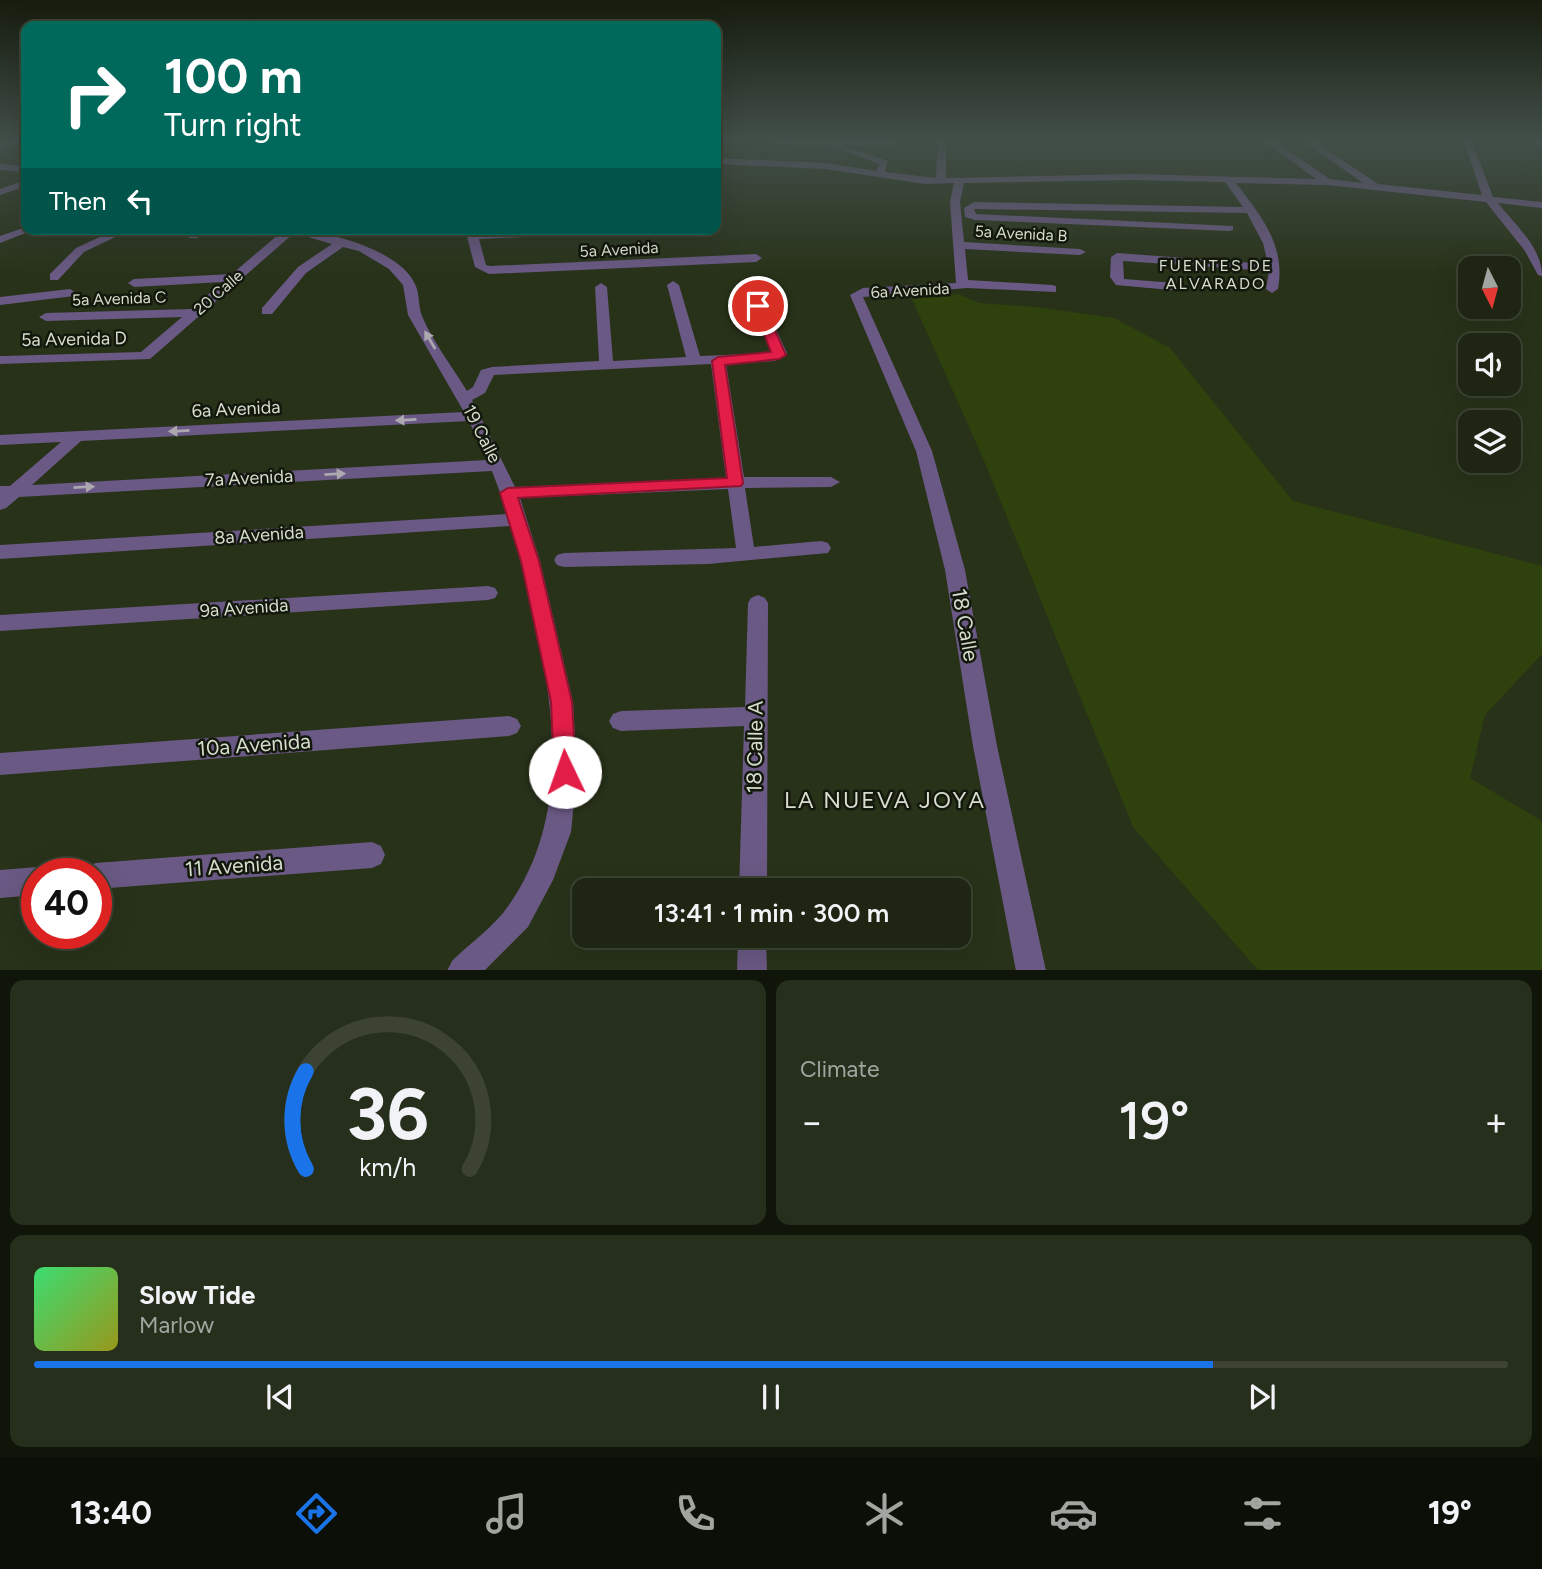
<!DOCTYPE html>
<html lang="en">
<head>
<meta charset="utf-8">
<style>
	:root { --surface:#1e2613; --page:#262e1c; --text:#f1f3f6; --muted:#a1a5a0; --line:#3c4333; --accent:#1a73e8 }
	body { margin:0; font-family:Figtree,sans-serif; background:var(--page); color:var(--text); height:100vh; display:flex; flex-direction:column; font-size:26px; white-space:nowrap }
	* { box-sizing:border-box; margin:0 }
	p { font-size:23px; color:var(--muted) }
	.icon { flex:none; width:38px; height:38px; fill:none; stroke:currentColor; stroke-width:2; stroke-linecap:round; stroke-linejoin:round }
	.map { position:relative; height:970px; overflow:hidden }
	.details { display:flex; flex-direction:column; gap:10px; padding:10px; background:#10150a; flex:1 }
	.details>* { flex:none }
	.hud { position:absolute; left:21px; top:21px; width:700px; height:214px; border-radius:14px; box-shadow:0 7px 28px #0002,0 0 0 2px var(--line); background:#00695c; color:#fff; overflow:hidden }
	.needle { width:46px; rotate:174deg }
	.fabs { position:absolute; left:1458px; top:256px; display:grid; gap:14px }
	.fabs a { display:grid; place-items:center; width:63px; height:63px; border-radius:14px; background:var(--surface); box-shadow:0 7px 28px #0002,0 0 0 2px var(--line); font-size:35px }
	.speed { position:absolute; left:21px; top:858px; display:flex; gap:14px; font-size:35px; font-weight:700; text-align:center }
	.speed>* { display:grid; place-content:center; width:91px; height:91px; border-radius:50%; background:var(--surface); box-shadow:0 7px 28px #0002,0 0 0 2px var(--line); line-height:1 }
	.speed .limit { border:10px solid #d22; background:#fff; color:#111 }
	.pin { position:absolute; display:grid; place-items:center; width:60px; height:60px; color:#fff; margin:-30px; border:4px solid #fff; border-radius:50%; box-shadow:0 2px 7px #0007 }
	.me { position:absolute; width:77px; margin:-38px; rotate:357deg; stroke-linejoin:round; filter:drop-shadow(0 0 5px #0008) }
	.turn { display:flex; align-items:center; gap:24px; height:147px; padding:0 28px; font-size:32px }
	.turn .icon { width:91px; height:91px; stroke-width:2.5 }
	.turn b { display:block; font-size:49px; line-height:60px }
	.then { display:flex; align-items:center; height:66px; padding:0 28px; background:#0003; gap:14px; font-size:26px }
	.big { font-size:52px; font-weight:600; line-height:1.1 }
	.details .widget { flex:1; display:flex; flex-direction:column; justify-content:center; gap:10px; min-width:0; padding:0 24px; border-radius:14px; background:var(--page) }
	.details .dial { align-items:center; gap:0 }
	.dial svg { height:182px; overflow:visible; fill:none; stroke:var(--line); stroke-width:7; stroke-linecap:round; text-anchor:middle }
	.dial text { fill:var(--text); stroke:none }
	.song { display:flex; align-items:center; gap:21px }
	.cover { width:84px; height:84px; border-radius:10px; background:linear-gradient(135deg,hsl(140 70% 55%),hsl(60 70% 35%)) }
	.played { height:7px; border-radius:4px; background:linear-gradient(90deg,var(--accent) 80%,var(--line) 80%) }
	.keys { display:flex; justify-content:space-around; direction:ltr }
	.heat { display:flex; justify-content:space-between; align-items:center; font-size:38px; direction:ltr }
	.details .tiles { flex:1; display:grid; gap:10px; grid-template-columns:1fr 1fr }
	.widget:last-child { grid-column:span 2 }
	.trip { position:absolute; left:572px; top:878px; width:399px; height:70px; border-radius:14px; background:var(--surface); box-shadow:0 7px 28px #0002,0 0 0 2px var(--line); font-weight:600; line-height:70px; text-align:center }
	.menu { display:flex; height:112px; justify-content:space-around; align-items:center; background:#0c0f08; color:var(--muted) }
	.menu .icon { width:49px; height:49px }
	.menu .current { color:var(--accent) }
	.menu b { font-size:32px; color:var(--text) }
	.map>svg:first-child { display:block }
	.green { fill:#2f410d }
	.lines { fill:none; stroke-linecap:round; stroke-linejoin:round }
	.minor { fill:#6a5984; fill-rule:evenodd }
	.oneway { fill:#aba8b0 }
	.route { fill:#e11d48; stroke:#92132f; stroke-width:2 }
	.labels { text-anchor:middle; stroke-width:5; stroke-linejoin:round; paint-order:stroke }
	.far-street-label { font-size:16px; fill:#d6ddce; stroke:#13180d }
	.far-neighbourhood-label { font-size:16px; letter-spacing:2px; fill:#d6ddce; stroke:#13180d }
	.street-label { font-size:18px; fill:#d6ddce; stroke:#13180d }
	.near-street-label { font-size:21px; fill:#d6ddce; stroke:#13180d }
	.near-neighbourhood-label { font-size:23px; letter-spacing:2px; fill:#d6ddce; stroke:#13180d }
</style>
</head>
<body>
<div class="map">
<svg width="1542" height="971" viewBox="0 0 1542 971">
	<rect width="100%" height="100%" fill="#283219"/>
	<polygon class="green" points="958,294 979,303 1036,307 1114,318 1170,348 1293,501 1542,566 1542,654 1485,715 1470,778 1542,821 1542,970 1258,970 1133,827 985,463 912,299"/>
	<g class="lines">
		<g class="minor">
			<polygon points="17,139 26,139 26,141 0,150 0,144"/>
			<path d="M757 139 836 143 839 139 892 141 895 142V146H844L888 161 885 172 936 178 938 142 942 139 946 142V178L1133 174 1316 179 1262 139H1271L1330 179 1363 183 1309 145V141L1312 140 1378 184 1482 195 1463 139H1471L1493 197 1542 202V208L1498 203C1515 225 1542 247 1542 276L1538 275 1525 251 1486 202 1327 185 1236 183C1261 216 1286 245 1278 289L1272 293 1266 289 1269 271 1123 261 1124 279 1175 283V289L1171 290 1116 285 1110 277 1111 257 1117 253 1268 264 1263 243 1247 213 974 209 976 214 1233 226V230L1229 231 975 220 965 217 964 208 974 202 1243 207 1225 182 1133 180 964 183 960 202 964 242 1080 249 1086 252 1080 255 965 249 968 280 1052 285 1056 286V292L967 288 863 297 932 451 965 570 997 746 1046 971H1016L973 746 945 570 916 451 850 295 863 288 956 283 950 202 954 183 925 184 826 169 716 164V158L826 163 876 171 880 164 836 148 761 142Z"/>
			<polygon points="1534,139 1542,139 1542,148 1539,147"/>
			<polygon points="0,164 26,166 26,172 0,170"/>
			<polygon points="26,180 26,186 0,195 0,189"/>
			<polygon points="26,227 26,229 36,229 0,243 0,236"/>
			<polygon points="117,229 132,229 84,252 58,280 50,280 50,274 76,248"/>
			<polygon points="199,229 214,229 197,238 189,238 189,234"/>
			<path d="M285 229C320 229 399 248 415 284 420 294 418 306 422 316 433 342 452 366 467 391L473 387 481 370 492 367 599 361 595 287 601 283 607 287 613 361 686 357 667 285 673 281 679 285 700 356 771 353 742 282 748 278 752 279 787 353 775 361 726 364 744 477H831L840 482 831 487 745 488 754 547 821 541 828 543 831 548 828 553 708 564 564 567 557 565 554 560 557 555 564 553 736 548 728 489 520 498 540 561 573 702 577 772 571 832 553 880 528 927 484 971H447L452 961C470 943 495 926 509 905 587 793 542 647 511 526L0 559V545L508 514 492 471 19 497 6 508 0 510V486H10L61 442 0 445V435L464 412 408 315 403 285 389 269 359 251 343 247 306 273 272 314H262V308L298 267 332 244 294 233 150 359 0 364V356H3L141 352 182 317 46 321 39 317 46 313 191 309 223 282 134 287 128 283 134 279 232 274ZM711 364 726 478 515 487 472 400 485 393 494 375ZM469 421 487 460 32 485 81 441Z"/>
			<polygon points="465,229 476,229 477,232 636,229 631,232 479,239 486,265 490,266 756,254 762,258 756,262 489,274 475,267"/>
			<polygon points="70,289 76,293 74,296 0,305 0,297"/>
			<polygon points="488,586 495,588 498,593 495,598 488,600 0,631 0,615"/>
			<polygon points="758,595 765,598 768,603 767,891 739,891 744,726 621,731 613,728 609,721 613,714 621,711 745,707 748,603 751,598"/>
			<polygon points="509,716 517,719 521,726 517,733 509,736 0,775 0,753"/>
			<polygon points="372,842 381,846 385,855 381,864 372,868 96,889 96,873 84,873 86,867 96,863"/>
			<polygon points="37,867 47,873 37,873 37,895 0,898 0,870"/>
			<polygon points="738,936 766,936 767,971 737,971"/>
		</g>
	</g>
	<defs><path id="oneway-solid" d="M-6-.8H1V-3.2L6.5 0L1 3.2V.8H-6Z" transform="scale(1.75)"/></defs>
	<g class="oneway">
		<use href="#oneway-solid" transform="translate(430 340) rotate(-120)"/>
		<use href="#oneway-solid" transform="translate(406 420) rotate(177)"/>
		<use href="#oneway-solid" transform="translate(179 431) rotate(177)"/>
		<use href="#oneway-solid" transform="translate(335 474) rotate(-3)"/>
		<use href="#oneway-solid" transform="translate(84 487) rotate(-3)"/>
	</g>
	<linearGradient id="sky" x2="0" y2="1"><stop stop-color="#161c0e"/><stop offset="0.51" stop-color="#424f49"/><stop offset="1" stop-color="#424f49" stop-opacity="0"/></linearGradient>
	<rect width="1542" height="275" fill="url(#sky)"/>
	<polygon class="route" points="758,302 764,306 786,355 779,359 725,365 743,483 741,486 518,498 539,561 572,702 576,772 573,779 565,782 557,779 554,772 551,702 521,561 500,493 508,488 727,478 712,361 718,357 771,352 753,306"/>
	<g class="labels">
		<g class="far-street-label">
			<text transform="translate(1021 233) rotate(3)" y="6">5a Avenida B</text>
			<text transform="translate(619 249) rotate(-3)" y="6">5a Avenida</text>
			<text transform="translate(910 290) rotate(-3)" y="6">6a Avenida</text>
			<text transform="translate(218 292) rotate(-41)" y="6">20 Calle</text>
			<text transform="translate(119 298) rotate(-2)" y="6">5a Avenida C</text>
		</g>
		<g class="far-neighbourhood-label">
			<text x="1216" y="271">FUENTES DE<tspan x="1216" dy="18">ALVARADO</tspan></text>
		</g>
		<g class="street-label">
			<text transform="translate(74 339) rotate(-1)" y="6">5a Avenida D</text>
			<text transform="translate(236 409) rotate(-3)" y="6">6a Avenida</text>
			<text transform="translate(482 434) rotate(63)" y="6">19 Calle</text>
			<text transform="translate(249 478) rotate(-3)" y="6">7a Avenida</text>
			<text transform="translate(259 535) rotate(-4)" y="6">8a Avenida</text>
			<text transform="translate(244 608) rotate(-4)" y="6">9a Avenida</text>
		</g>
		<g class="near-street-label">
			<text transform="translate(965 625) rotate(80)" y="7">18 Calle</text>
			<text transform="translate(254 745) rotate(-4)" y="7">10a Avenida</text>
			<text transform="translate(755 747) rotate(-89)" y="7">18 Calle A</text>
			<text transform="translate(234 866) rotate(-4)" y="7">11 Avenida</text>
		</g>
		<g class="near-neighbourhood-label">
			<text x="885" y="808">LA NUEVA JOYA</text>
		</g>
	</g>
</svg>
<div class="fabs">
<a><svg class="needle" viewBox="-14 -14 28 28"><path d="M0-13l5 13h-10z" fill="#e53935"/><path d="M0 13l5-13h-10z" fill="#a1a5a0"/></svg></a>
<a><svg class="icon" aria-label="sound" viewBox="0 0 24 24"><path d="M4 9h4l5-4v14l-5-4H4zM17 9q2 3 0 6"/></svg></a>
<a><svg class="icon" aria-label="layers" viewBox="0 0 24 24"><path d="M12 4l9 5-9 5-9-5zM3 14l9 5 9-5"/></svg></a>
</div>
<div class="speed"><div class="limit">40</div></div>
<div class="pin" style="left:758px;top:306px;background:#d93025"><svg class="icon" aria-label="arrive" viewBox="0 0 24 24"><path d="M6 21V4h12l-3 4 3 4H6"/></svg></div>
<svg class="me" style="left:565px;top:772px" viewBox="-20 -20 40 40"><circle r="19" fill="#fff"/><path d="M0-13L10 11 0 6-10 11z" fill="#e11d48"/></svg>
<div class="trip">13:41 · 1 min · 300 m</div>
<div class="hud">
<div class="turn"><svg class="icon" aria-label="right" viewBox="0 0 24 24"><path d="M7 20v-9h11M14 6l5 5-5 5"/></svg><div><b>100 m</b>Turn right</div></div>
<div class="then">Then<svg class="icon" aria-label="left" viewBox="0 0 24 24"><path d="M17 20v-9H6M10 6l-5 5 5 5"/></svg></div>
</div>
</div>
<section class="details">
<div class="tiles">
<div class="widget dial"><svg viewBox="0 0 100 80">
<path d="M14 69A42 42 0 1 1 86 69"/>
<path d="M14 69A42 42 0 0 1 14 26" stroke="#1a73e8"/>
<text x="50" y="56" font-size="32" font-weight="700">36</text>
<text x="50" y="72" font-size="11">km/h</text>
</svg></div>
<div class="widget"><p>Climate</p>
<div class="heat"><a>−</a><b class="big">19°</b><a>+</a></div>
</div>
<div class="widget">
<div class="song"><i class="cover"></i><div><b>Slow Tide</b><p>Marlow</p></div></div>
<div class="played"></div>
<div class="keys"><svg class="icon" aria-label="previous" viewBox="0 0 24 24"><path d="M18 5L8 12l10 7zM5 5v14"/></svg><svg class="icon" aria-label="pause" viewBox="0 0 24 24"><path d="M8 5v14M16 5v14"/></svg><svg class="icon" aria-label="next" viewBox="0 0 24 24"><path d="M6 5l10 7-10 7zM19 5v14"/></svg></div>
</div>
</div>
</section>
<nav class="menu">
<b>13:40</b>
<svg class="icon current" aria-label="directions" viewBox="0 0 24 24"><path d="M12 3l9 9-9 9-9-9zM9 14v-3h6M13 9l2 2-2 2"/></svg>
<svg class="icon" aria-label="music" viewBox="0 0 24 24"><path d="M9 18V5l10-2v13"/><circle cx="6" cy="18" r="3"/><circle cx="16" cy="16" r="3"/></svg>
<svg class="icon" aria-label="phone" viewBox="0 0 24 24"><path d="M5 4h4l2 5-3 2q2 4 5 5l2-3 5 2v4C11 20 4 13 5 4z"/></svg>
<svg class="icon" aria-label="climate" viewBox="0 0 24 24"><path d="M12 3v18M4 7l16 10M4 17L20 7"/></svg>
<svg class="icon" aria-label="car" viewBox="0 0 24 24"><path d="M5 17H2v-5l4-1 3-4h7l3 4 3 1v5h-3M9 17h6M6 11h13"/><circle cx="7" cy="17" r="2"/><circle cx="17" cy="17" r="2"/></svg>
<svg class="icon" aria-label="filters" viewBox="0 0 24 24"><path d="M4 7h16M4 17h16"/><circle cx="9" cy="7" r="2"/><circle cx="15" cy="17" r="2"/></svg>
<b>19°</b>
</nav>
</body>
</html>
